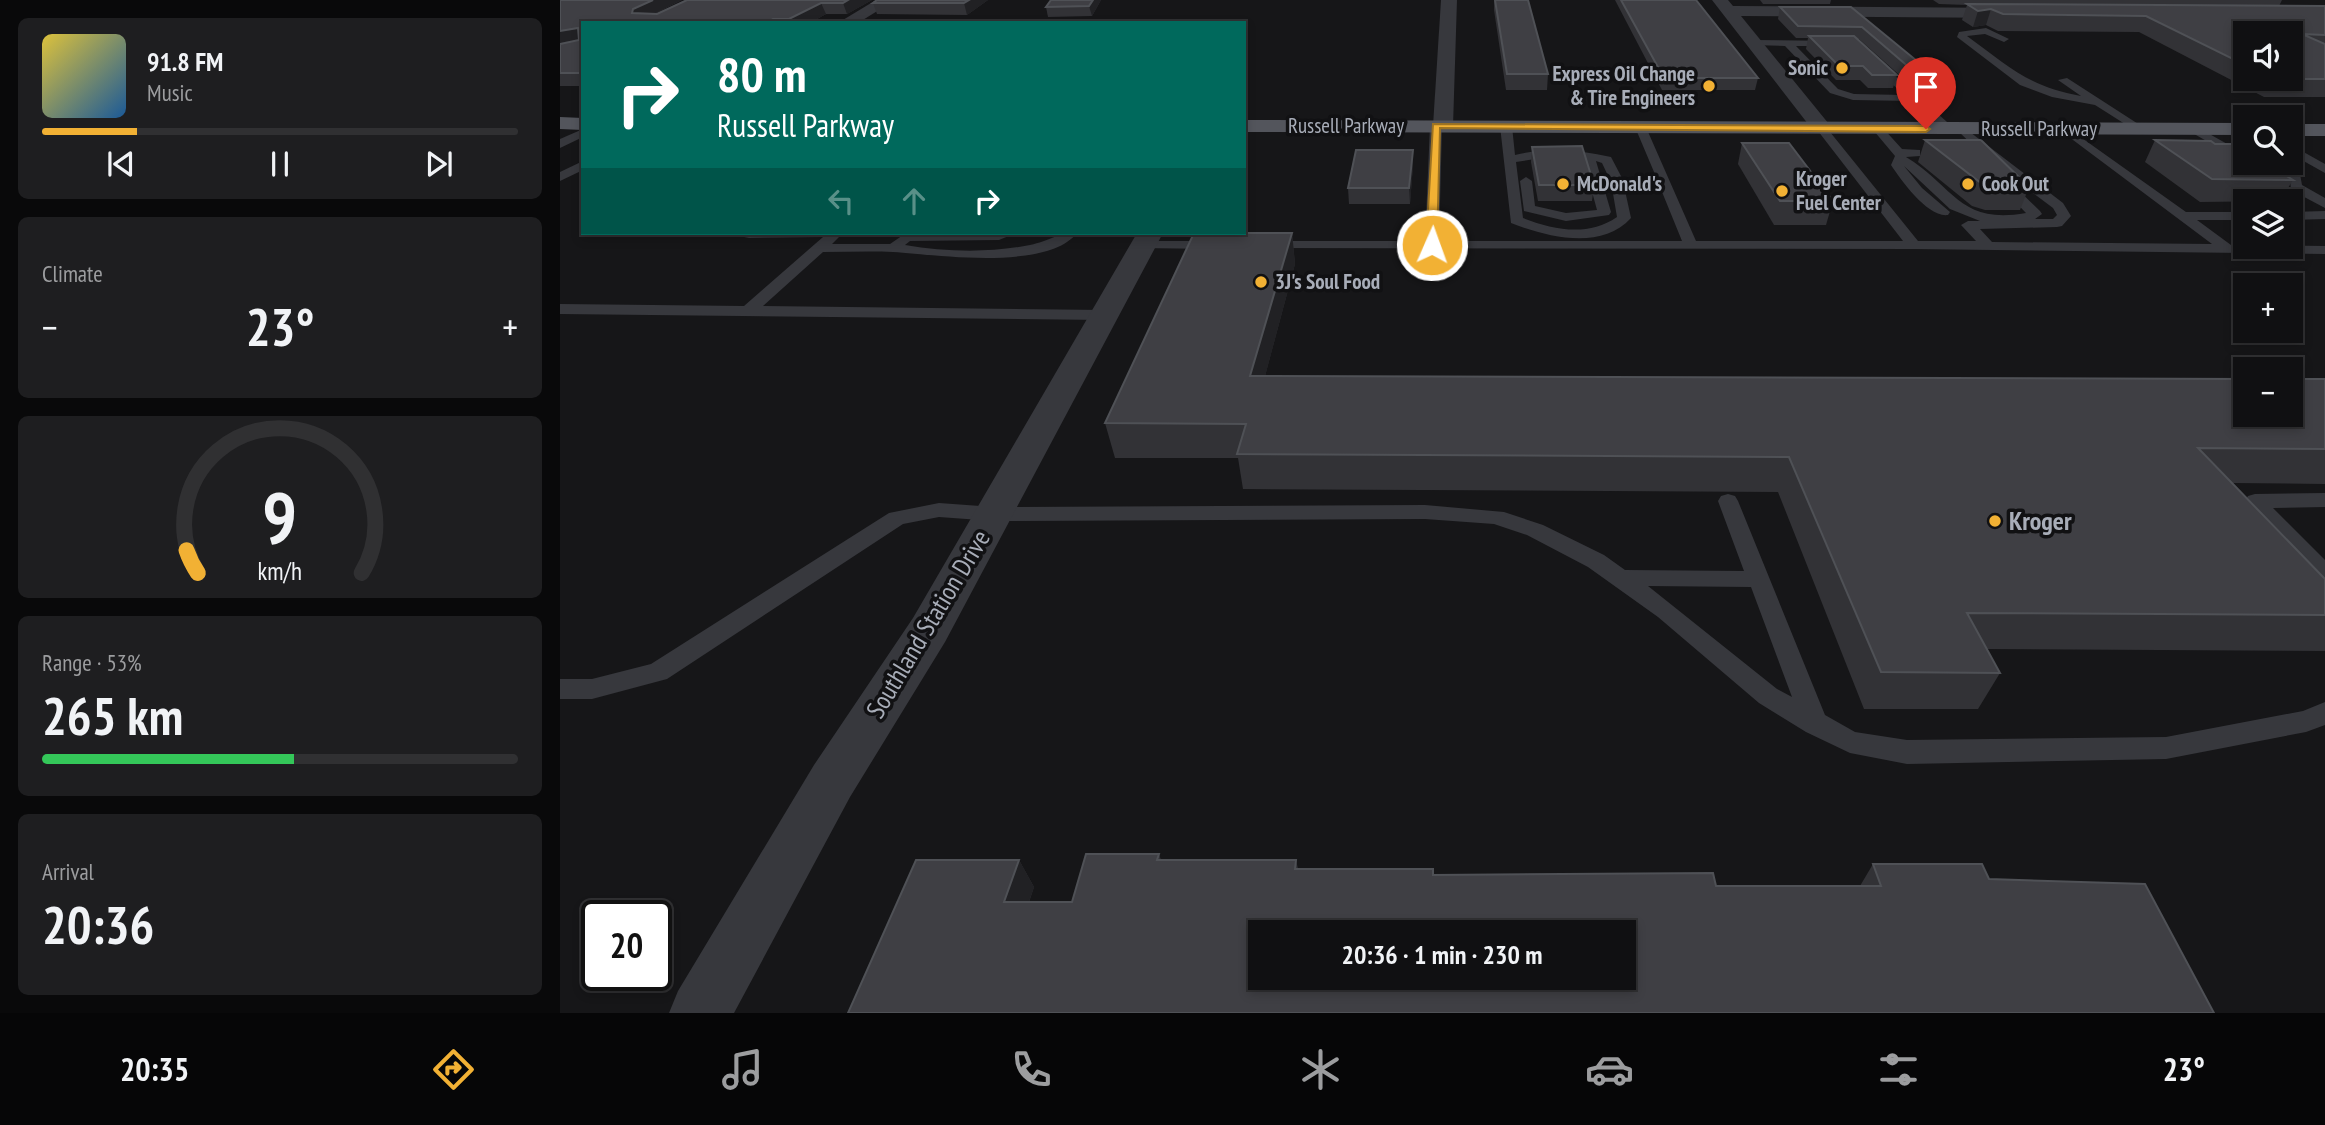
<!DOCTYPE html>
<html lang="en">
<head>
<meta charset="utf-8">
<style>
	:root { --surface:#101012; --page:#1e1e20; --text:#f1f3f6; --muted:#9c9d9f; --line:#303032; --accent:#f2b134 }
	body { margin:0; font-family:"PT Sans Narrow",sans-serif; background:var(--page); color:var(--text); height:100vh; display:flex; flex-direction:column; font-size:26px; white-space:nowrap }
	* { box-sizing:border-box; margin:0 }
	p { font-size:23px; color:var(--muted) }
	.icon { flex:none; width:38px; height:38px; fill:none; stroke:currentColor; stroke-width:2; stroke-linecap:round; stroke-linejoin:round }
	.map { position:relative; flex:1; overflow:hidden }
	.side { display:flex; flex-direction:column; gap:18px; padding:18px; background:#09090a; width:560px }
	.side>* { flex:none }
	.top-card { position:absolute; left:21px; top:21px; width:665px; height:214px; border-radius:0px; box-shadow:0 4px 10px #0003,0 0 0 2px var(--line); background:#00695c; color:#fff; overflow:hidden }
	.buttons { position:absolute; left:1673px; top:21px; display:grid; gap:14px }
	.buttons a { display:grid; place-items:center; width:70px; height:70px; border-radius:0px; background:var(--surface); box-shadow:0 4px 10px #0003,0 0 0 2px var(--line); font-size:35px }
	.speed { position:absolute; left:21px; top:900px; display:flex; gap:14px; font-size:35px; font-weight:700; text-align:center }
	.speed>* { display:grid; place-content:center; width:91px; height:91px; border-radius:50%; background:var(--surface); box-shadow:0 4px 10px #0003,0 0 0 2px var(--line); line-height:1 }
	.speed .limit { border:4px solid #111; border-radius:10px; background:#fff; color:#111 }
	.pin { position:absolute; display:grid; place-items:center; width:60px; height:60px; color:#fff; margin:-72px -30px; border-radius:50% 50% 50% 0; rotate:-45deg; box-shadow:0 0 7px #0007 }
	.pin .icon { rotate:45deg }
	.me { position:absolute; width:77px; margin:-38px; rotate:2deg; stroke-linejoin:round; filter:drop-shadow(0 0 5px #0008) }
	.turn { display:flex; align-items:center; gap:24px; height:147px; padding:0 21px; font-size:32px }
	.turn .icon { width:91px; height:91px; stroke-width:2.5 }
	.turn b { display:block; font-size:49px; line-height:60px }
	.lanes { display:flex; align-items:center; height:66px; padding:0 21px; background:#0003; justify-content:center; gap:35px; direction:ltr }
	.lanes .off { opacity:.35 }
	.big { font-size:52px; font-weight:600; line-height:1.1 }
	.side .card { flex:1; display:flex; flex-direction:column; justify-content:center; gap:10px; min-width:0; padding:0 24px; border-radius:10px; background:var(--page) }
	.side .dial { align-items:center; gap:0 }
	.dial svg { height:182px; overflow:visible; fill:none; stroke:var(--line); stroke-width:7; stroke-linecap:round; text-anchor:middle }
	.dial text { fill:var(--text); stroke:none }
	.song { display:flex; align-items:center; gap:21px }
	.cover { width:84px; height:84px; border-radius:10px; background:linear-gradient(135deg,hsl(50 70% 55%),hsl(210 70% 35%)) }
	.played { height:7px; border-radius:4px; background:linear-gradient(90deg,var(--accent) 20%,var(--line) 20%) }
	.keys { display:flex; justify-content:space-around; direction:ltr }
	.heat { display:flex; justify-content:space-between; align-items:center; font-size:38px; direction:ltr }
	.charge { height:10px; border-radius:5px; background:linear-gradient(90deg,#34c759 53%,var(--line) 0) }
	.trip { position:absolute; left:688px; top:920px; width:388px; height:70px; border-radius:0px; background:var(--surface); box-shadow:0 4px 10px #0003,0 0 0 2px var(--line); font-weight:600; line-height:70px; text-align:center }
	.menu { display:flex; height:112px; justify-content:space-around; align-items:center; background:#060607; color:var(--muted) }
	.menu .icon { width:49px; height:49px }
	.menu .selected { color:var(--accent) }
	.menu b { font-size:32px; color:var(--text) }
	main { display:flex; flex:1; min-height:0 }
	.map>svg:first-child { display:block }
	.lines { fill:none; stroke-linecap:round; stroke-linejoin:round }
	.lane { fill:#37383d; fill-rule:evenodd }
	.street { fill:#37383d; fill-rule:evenodd }
	.primary { fill:#53555c; fill-rule:evenodd }
	.wall { fill:#323236; fill-rule:evenodd }
	.shaded-wall { fill:#212124 }
	.building { fill:#3f3f44; stroke:#4f5156; stroke-width:2; fill-rule:evenodd }
	.route { fill:#f2b134; stroke:#9d7322; stroke-width:2 }
	.poi-dot { fill:#f2b134; stroke:#111113; stroke-width:2.5 }
	.labels { text-anchor:middle; stroke-width:7; stroke-linejoin:round; paint-order:stroke }
	.far-poi-label { font-size:21px; font-weight:bold; fill:#a8adb8; stroke:#111113; text-anchor:start }
	.far-street-label { font-size:21px; fill:#a8adb8; stroke:#111113 }
	.poi-label { font-size:26px; font-weight:bold; fill:#a8adb8; stroke:#111113; text-anchor:start }
	.street-label { font-size:26px; fill:#a8adb8; stroke:#111113 }
</style>
</head>
<body>
<main>
<section class="side">
<div class="card">
<div class="song"><i class="cover"></i><div><b>91.8 FM</b><p>Music</p></div></div>
<div class="played"></div>
<div class="keys"><svg class="icon" aria-label="previous" viewBox="0 0 24 24"><path d="M18 5L8 12l10 7zM5 5v14"/></svg><svg class="icon" aria-label="pause" viewBox="0 0 24 24"><path d="M8 5v14M16 5v14"/></svg><svg class="icon" aria-label="next" viewBox="0 0 24 24"><path d="M6 5l10 7-10 7zM19 5v14"/></svg></div>
</div>
<div class="card"><p>Climate</p>
<div class="heat"><a>−</a><b class="big">23°</b><a>+</a></div>
</div>
<div class="card dial"><svg viewBox="0 0 100 80">
<path d="M14 69A42 42 0 1 1 86 69"/>
<path d="M14 69A42 42 0 0 1 9 59" stroke="#f2b134"/>
<text x="50" y="56" font-size="32" font-weight="700">9</text>
<text x="50" y="72" font-size="11">km/h</text>
</svg></div>
<div class="card"><p>Range · 53%</p><b class="big">265 km</b><div class="charge"></div></div>
<div class="card"><p>Arrival</p><b class="big">20:36</b></div>
</section>
<div class="map">
<svg width="1765" height="1013" viewBox="0 0 1765 1013">
	<rect width="100%" height="100%" fill="#161618"/>
	<g class="lines">
		<g class="lane">
			<path d="M1426 28 1449 39 1444 42 1425 34 1407 36C1448 66 1469 87 1521 96L1498 80 1507 78 1586 129 1576 131 1535 105 1492 97 1460 85 1397 37 1399 32Z"/>
			<polygon points="1194,40 1279,41 1281,43 1276,46 1236,46 1278,89 1294,94 1344,95 1310,63 1318,61 1395,129 1385,131 1351,101 1293,100 1270,93 1225,46 1191,45 1189,43"/>
			<path d="M876 123 882 126 879 241H1122L1100 187 1064 186 1071 218C1041 251 987 237 951 223L940 126 946 123 952 126 955 155C988 147 1019 150 1051 157L1062 178 1097 179 1075 127 1085 125 1136 241H1343L1258 131V127H1266L1358 241H1416L1401 225 1408 221H1420L1390 209 1344 166 1362 188 1390 212 1388 215C1368 218 1341 180 1331 165L1335 156 1314 131V127H1322L1342 149 1360 150V156L1346 157C1394 186 1399 225 1466 213L1437 183 1443 179 1448 180 1480 211 1482 214 1475 219H1493L1497 215 1493 208 1424 156 1398 131V127L1402 126 1503 203 1511 216 1502 226 1497 227 1420 229 1432 242 1652 244 1501 131V127L1505 126 1626 212H1685V220H1637L1671 245 1765 246V254L1354 249 699 248 697 245 704 241H865L870 126ZM987 157 1023 159 1037 210 1006 213 975 206 972 181 966 177 960 181 964 211 1006 221 1049 215 1051 212 1036 161 1042 163 1051 182 1057 217C1028 237 994 230 963 218L956 162Z"/>
			<polygon points="1629,127 1637,127 1685,154 1685,163 1629,131"/>
			<polygon points="23,129 23,137 0,148 0,139"/>
			<polygon points="1731,145 1765,164 1765,173 1731,154"/>
			<polygon points="23,161 23,170 0,181 0,172"/>
			<polygon points="1704,163 1719,163 1740,174 1742,185 1765,198 1765,208 1731,190 1730,179"/>
			<polygon points="1765,211 1765,219 1731,220 1731,212"/>
			<path d="M183 233H283L272 244H330L346 233H456L439 240 350 241 345 245C386 252 430 253 470 245 489 241 497 233 517 233 487 271 377 255 333 252 310 251 286 252 263 252L203 306 544 310 552 315 544 320 0 314V304L184 306 263 237 189 238 184 237Z"/>
			<polygon points="583,241 655,241 662,245 655,249 578,248 576,245"/>
			<polygon points="1765,493 1765,507 1713,508 1765,560 1765,582 1757,580 1685,501 1688,496 1695,494"/>
			<path d="M1168 494 1175 496 1178 501 1265 715 1295 732 1347 740 1606 737 1743 711 1765 702V725L1746 732 1606 759 1347 764 1290 753 1246 732 1199 703 1098 617 1028 567 967 535 934 524 865 519 434 521 379 517 343 524 107 679 32 699H0V679H32L91 664 329 513 379 503 434 507 865 505 944 512 983 525 1044 555 1065 570 1184 571 1158 501 1161 496ZM1088 586 1191 587 1232 697 1217 689Z"/>
		</g>
		<g class="street">
			<polygon points="316,0 335,0 298,23 278,23"/>
			<polygon points="881,0 897,0 893,126 890,130 876,130 873,126"/>
			<polygon points="1152,0 1168,0 1173,6 1455,8 1463,13 1455,18 1181,16 1273,129 1269,133 1255,133"/>
			<polygon points="577,233 603,233 385,642 290,797 174,1013 109,1013 118,991 254,765 353,618"/>
		</g>
		<g class="primary">
			<polygon points="0,117 23,118 23,130 0,129"/>
			<polygon points="684,120 1685,123 1685,135 684,132"/>
			<rect x="1731" y="124" width="34" height="12"/>
		</g>
	</g>
	<g class="wall">
		<polygon points="0,0 122,0 94,14 97,14 127,0 312,0 287,14 266,14 250,23 23,23 23,86 0,86"/>
		<polygon points="428,0 407,15 317,14 313,3"/>
		<polygon points="491,0 541,0 532,16 488,17 486,7"/>
		<polygon points="934,0 968,0 988,74 987,90 946,90 934,10"/>
		<polygon points="1055,0 1136,0 1198,78 1195,90 1102,90"/>
		<polygon points="1200,0 1271,0 1270,4 1203,4"/>
		<path d="M1373 0H1722L1719 6H1765V97H1704L1579 32 1438 31 1426 25 1413 27 1402 20 1407 5 1379 4ZM1685 33 1731 79H1685Z"/>
		<polygon points="1220,7 1291,7 1374,75 1370,88 1354,88 1299,39 1297,39 1337,75 1333,88 1308,88 1300,80 1276,80 1246,49 1248,38 1236,38 1218,19"/>
		<polygon points="1365,140 1469,187 1460,210 1425,210 1412,206 1358,162"/>
		<polygon points="1595,140 1655,144 1733,180 1720,201 1640,202 1585,162"/>
		<polygon points="1182,143 1273,201 1266,225 1214,225 1178,164"/>
		<polygon points="972,147 1034,185 1032,201 978,201 971,162"/>
		<polygon points="853,165 850,204 789,204 788,188"/>
		<polygon points="732,233 735,264 705,376 1765,379 1765,484 1673,483 1765,579 1765,651 1427,649 1440,673 1418,709 1304,709 1218,492 683,489 678,458 555,458 545,423"/>
		<polygon points="599,854 601,860 736,860 738,869 873,875 1156,886 1300,886 1313,864 1429,879 288,1013 459,860 474,887 469,902 512,902"/>
	</g>
	<g class="shaded-wall">
		<polygon points="93,0 122,0 79,21 72,13 73,9"/>
		<polygon points="288,0 312,0 287,14 283,3"/>
		<polygon points="409,0 428,0 407,15 404,3"/>
		<polygon points="533,0 541,0 532,16 529,6"/>
		<polygon points="261,3 266,14 250,23 230,23 229,19"/>
		<polygon points="1431,9 1426,25 1413,27 1418,11"/>
		<polygon points="18,28 23,40 0,44 0,31"/>
		<polygon points="853,150 853,165 850,204 849,188"/>
		<polygon points="732,233 735,264 696,410 690,376"/>
		<polygon points="459,860 474,887 460,928 444,902"/>
	</g>
	<g class="building">
		<polygon points="0,0 93,0 73,9 72,13 97,14 127,0 288,0 283,3 261,3 229,19 213,19 206,23 23,23 23,73 0,73 0,44 19,40 18,28 0,31"/>
		<polygon points="317,0 409,0 404,3 313,3"/>
		<polygon points="491,0 533,0 529,6 486,7"/>
		<polygon points="935,0 968,0 988,74 947,74"/>
		<polygon points="1061,0 1136,0 1198,78 1104,78"/>
		<polygon points="1407,4 1765,6 1765,35 1742,34 1765,44 1765,79 1731,79 1731,33 1685,33 1685,65 1586,16 1443,14 1431,9 1418,11"/>
		<polygon points="1220,7 1291,7 1374,75 1358,75 1302,27 1238,26"/>
		<polygon points="1249,36 1294,36 1337,75 1312,75 1303,66 1279,66"/>
		<polygon points="1365,140 1421,140 1469,187 1434,187 1421,183"/>
		<polygon points="1595,140 1651,141 1655,144 1675,144 1685,150 1685,163 1706,163 1733,180 1652,179"/>
		<polygon points="1182,143 1229,143 1273,201 1220,201"/>
		<polygon points="1022,146 1034,185 979,185 972,147"/>
		<polygon points="796,150 853,150 849,188 788,188"/>
		<polygon points="634,233 732,233 690,376 1685,379 1685,415 1731,415 1731,379 1765,379 1765,449 1638,448 1765,579 1765,615 1407,613 1440,673 1321,672 1229,457 677,454 686,424 545,423"/>
		<path d="M526 854H599L597 860H736L735 869H873V875L1153 873 1156 886H1321L1313 864H1422L1429 879 1585 884 1654 1013H288L356 860H459L444 902H512ZM700 933H1064V978H700Z"/>
	</g>
	<polygon class="route" points="873,124 1366,126 1370,129 1366,132 880,128 877,245 872,248 866,245"/>
	<g class="poi-dot">
		<circle cx="1282" cy="68" r="7"/>
		<circle cx="1149" cy="86" r="7"/>
		<circle cx="1003" cy="184" r="7"/>
		<circle cx="1408" cy="184" r="7"/>
		<circle cx="1222" cy="191" r="7"/>
		<circle cx="701" cy="282" r="7"/>
		<circle cx="1435" cy="521" r="7"/>
	</g>
	<g class="labels">
		<g class="far-poi-label">
			<text x="1268" y="75" text-anchor="end">Sonic</text>
			<text x="1135" y="81" text-anchor="end">Express Oil Change<tspan x="1135" dy="24">&amp; Tire Engineers</tspan></text>
			<text x="1236" y="186">Kroger<tspan x="1236" dy="24">Fuel Center</tspan></text>
			<text x="1017" y="191">McDonald's</text>
			<text x="1422" y="191">Cook Out</text>
			<text x="715" y="289">3J's Soul Food</text>
		</g>
		<g class="far-street-label">
			<text x="786" y="133">Russell Parkway</text>
			<text x="1479" y="136">Russell Parkway</text>
		</g>
		<g class="poi-label">
			<text x="1449" y="530">Kroger</text>
		</g>
		<g class="street-label">
			<text transform="translate(368 624) rotate(-59)" y="9">Southland Station Drive</text>
		</g>
	</g>
</svg>
<div class="buttons">
<a><svg class="icon" aria-label="sound" viewBox="0 0 24 24"><path d="M4 9h4l5-4v14l-5-4H4zM17 9q2 3 0 6"/></svg></a>
<a><svg class="icon" aria-label="search" viewBox="0 0 24 24"><circle cx="10" cy="10" r="6"/><path d="M15 15l6 6"/></svg></a>
<a><svg class="icon" aria-label="layers" viewBox="0 0 24 24"><path d="M12 4l9 5-9 5-9-5zM3 14l9 5 9-5"/></svg></a>
<a>+</a>
<a>−</a>
</div>
<div class="speed"><div class="limit">20</div></div>
<div class="pin" style="left:1366px;top:129px;background:#d93025"><svg class="icon" aria-label="arrive" viewBox="0 0 24 24"><path d="M6 21V4h12l-3 4 3 4H6"/></svg></div>
<svg class="me" style="left:872px;top:245px" viewBox="-20 -20 40 40"><circle r="17" fill="#f2b134" stroke="#fff" stroke-width="3"/><path d="M0-11L8 9 0 5-8 9z" fill="#fff"/></svg>
<div class="trip">20:36 · 1 min · 230 m</div>
<div class="top-card">
<div class="turn"><svg class="icon" aria-label="right" viewBox="0 0 24 24"><path d="M7 20v-9h11M14 6l5 5-5 5"/></svg><div><b>80 m</b>Russell Parkway</div></div>
<div class="lanes"><svg class="icon off" aria-label="left" viewBox="0 0 24 24"><path d="M17 20v-9H6M10 6l-5 5 5 5"/></svg><svg class="icon off" aria-label="ahead" viewBox="0 0 24 24"><path d="M12 20V5M6 11l6-6 6 6"/></svg><svg class="icon" aria-label="right" viewBox="0 0 24 24"><path d="M7 20v-9h11M14 6l5 5-5 5"/></svg></div>
</div>
</div>
</main>
<nav class="menu">
<b>20:35</b>
<svg class="icon selected" aria-label="directions" viewBox="0 0 24 24"><path d="M12 3l9 9-9 9-9-9zM9 14v-3h6M13 9l2 2-2 2"/></svg>
<svg class="icon" aria-label="music" viewBox="0 0 24 24"><path d="M9 18V5l10-2v13"/><circle cx="6" cy="18" r="3"/><circle cx="16" cy="16" r="3"/></svg>
<svg class="icon" aria-label="phone" viewBox="0 0 24 24"><path d="M5 4h4l2 5-3 2q2 4 5 5l2-3 5 2v4C11 20 4 13 5 4z"/></svg>
<svg class="icon" aria-label="climate" viewBox="0 0 24 24"><path d="M12 3v18M4 7l16 10M4 17L20 7"/></svg>
<svg class="icon" aria-label="car" viewBox="0 0 24 24"><path d="M5 17H2v-5l4-1 3-4h7l3 4 3 1v5h-3M9 17h6M6 11h13"/><circle cx="7" cy="17" r="2"/><circle cx="17" cy="17" r="2"/></svg>
<svg class="icon" aria-label="filters" viewBox="0 0 24 24"><path d="M4 7h16M4 17h16"/><circle cx="9" cy="7" r="2"/><circle cx="15" cy="17" r="2"/></svg>
<b>23°</b>
</nav>
</body>
</html>
